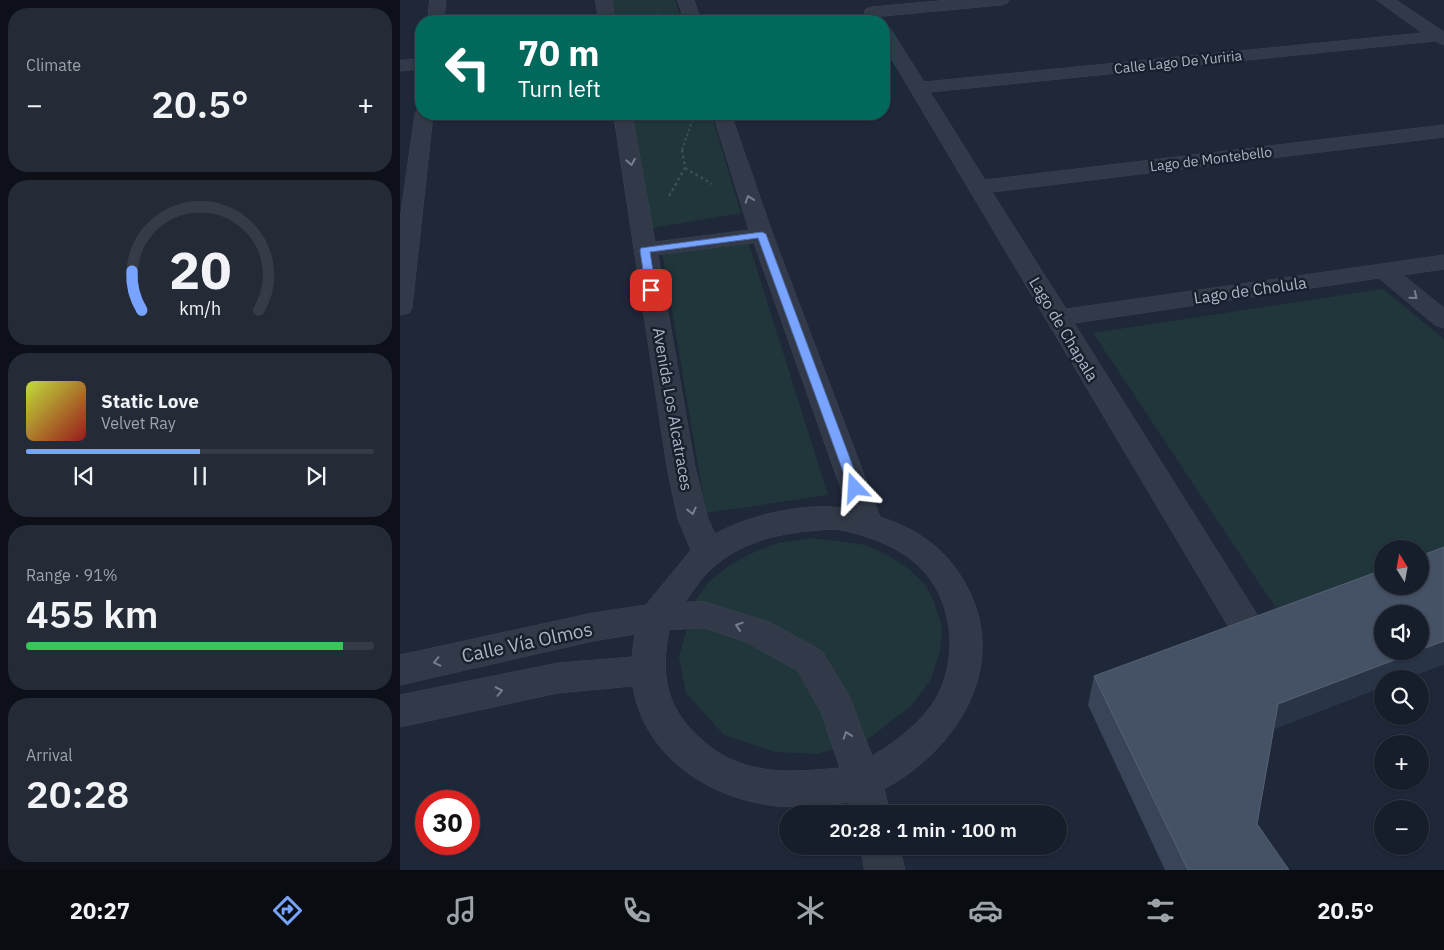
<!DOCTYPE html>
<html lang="en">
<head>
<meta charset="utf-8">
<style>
	:root { --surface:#171e2b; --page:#242b37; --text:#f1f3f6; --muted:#9ea2a9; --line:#363c47; --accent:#78a4ff }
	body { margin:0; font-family:"IBM Plex Sans",sans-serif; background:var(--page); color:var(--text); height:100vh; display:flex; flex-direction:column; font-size:19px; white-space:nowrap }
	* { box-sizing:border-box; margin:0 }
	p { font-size:16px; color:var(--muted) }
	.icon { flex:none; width:28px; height:28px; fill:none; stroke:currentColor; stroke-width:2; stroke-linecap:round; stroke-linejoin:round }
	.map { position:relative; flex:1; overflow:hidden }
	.panel { display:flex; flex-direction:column; gap:8px; padding:8px; background:#0d1018; width:400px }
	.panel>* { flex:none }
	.top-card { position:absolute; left:15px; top:15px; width:475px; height:105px; border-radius:20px; box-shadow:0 1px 4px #0004,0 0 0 1px var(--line); background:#00695c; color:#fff; overflow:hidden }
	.needle { width:32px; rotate:349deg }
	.buttons { position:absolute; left:974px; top:540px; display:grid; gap:10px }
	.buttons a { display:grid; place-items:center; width:55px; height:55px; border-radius:50%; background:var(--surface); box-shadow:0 1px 4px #0004,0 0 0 1px var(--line); font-size:25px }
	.speed { position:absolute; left:15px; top:790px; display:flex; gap:10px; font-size:25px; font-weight:700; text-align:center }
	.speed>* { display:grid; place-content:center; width:65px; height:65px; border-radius:50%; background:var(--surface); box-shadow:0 1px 4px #0004,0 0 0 1px var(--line); line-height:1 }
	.speed .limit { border:8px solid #d22; background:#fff; color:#111 }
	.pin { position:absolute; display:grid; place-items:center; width:42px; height:42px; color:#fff; margin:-21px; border-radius:10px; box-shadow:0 2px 8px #0006 }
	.me { position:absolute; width:55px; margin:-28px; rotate:340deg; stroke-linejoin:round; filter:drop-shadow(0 0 4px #0008) }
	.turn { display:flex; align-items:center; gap:18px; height:105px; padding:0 20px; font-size:22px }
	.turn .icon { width:65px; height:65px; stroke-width:2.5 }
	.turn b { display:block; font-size:35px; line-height:42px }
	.big { font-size:38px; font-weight:600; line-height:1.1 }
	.panel .widget { flex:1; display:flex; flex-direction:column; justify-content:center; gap:8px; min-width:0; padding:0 18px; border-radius:20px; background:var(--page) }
	.panel .dial { align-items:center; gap:0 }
	.dial svg { height:130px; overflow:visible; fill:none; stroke:var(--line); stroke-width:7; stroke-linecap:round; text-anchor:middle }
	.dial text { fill:var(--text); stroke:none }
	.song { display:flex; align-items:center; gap:15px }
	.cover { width:60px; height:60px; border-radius:8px; background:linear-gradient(135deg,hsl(70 70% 55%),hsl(0 70% 35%)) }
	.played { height:5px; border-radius:2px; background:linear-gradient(90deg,var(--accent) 50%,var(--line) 50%) }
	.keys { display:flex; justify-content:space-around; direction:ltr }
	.heat { display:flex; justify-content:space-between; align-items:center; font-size:28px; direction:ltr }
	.charge { height:8px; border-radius:4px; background:linear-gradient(90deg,#34c759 91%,var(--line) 0) }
	.trip { position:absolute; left:379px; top:805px; width:288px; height:50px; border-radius:25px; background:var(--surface); box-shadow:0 1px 4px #0004,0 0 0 1px var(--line); font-weight:600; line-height:50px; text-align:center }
	.tabs { display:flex; height:80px; justify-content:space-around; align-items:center; background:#090c11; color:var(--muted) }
	.tabs .icon { width:35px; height:35px }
	.tabs .current { color:var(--accent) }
	.tabs b { font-size:22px; color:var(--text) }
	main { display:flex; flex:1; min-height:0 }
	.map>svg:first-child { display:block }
	.green { fill:#21363a; fill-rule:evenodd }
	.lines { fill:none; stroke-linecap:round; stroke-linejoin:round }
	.street-casing { stroke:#3c4453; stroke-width:1 }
	.path-far1 { stroke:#394f52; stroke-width:2; stroke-dasharray:2.5 2.5; stroke-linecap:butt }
	.path { stroke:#394f52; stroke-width:2.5; stroke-dasharray:3 3; stroke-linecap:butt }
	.street { fill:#323a49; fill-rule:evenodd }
	.wall { fill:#394458 }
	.shaded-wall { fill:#293447 }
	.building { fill:#455164; stroke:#556073 }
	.oneway { stroke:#757e8e }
	.route { fill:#78a4ff; stroke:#4e6ba6 }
	.labels { text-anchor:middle; stroke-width:5; stroke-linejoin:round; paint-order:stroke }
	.far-street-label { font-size:14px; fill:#acb5c6; stroke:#18202e }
	.street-label { font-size:16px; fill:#acb5c6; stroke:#18202e }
	.near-street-label { font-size:19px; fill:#acb5c6; stroke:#18202e }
</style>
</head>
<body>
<main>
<section class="panel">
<div class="widget"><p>Climate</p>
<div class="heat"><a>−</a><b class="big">20.5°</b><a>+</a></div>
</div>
<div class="widget dial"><svg viewBox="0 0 100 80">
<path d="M14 69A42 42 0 1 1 86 69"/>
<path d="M14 69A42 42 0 0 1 8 45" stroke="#78a4ff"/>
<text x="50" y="56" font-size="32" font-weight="700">20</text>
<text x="50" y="72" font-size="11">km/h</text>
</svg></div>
<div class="widget">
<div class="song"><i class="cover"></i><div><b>Static Love</b><p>Velvet Ray</p></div></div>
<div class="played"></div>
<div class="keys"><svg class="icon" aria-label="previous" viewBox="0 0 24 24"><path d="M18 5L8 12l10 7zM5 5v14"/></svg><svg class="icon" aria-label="pause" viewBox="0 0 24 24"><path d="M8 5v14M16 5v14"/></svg><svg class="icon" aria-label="next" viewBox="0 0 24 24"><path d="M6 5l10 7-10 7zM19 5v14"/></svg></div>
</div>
<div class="widget"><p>Range · 91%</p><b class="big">455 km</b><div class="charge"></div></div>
<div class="widget"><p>Arrival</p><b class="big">20:28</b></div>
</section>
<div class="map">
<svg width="1044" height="870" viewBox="0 0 1044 870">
	<rect width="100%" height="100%" fill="#1f2839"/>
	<g class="green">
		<polygon points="212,0 275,0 282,21 216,21"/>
		<polygon points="232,114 311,114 341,213 252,228"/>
		<polygon points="347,238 428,495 306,513 262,251"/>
		<path d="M983 289 1044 339V585L897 640 693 333ZM982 549H1020V586H982Z"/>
		<polygon points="412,538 466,545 489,556 509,569 526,586 534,602 542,627 540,651 531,679 511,706 467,740 417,754 375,752 324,735 286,693 279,657 295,601 308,583 327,567 350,554 378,543"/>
	</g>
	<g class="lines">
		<g class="street-casing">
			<g id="street">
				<polygon points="30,0 46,0 44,21 28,21"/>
				<polygon points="196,0 212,0 215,21 199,21"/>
				<polygon points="278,0 294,0 301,21 285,21"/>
				<polygon points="550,0 609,0 607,3 601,5 472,17 466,15 464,12 466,9 472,7"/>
				<polygon points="977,0 996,0 1044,32 1044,45 1035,41 530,92 585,180 1044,125 1044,137 592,192 666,309 1044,255 1044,269 1003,275 1044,308 1044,328 1035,325 979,278 674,323 858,616 862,626 858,636 846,640 834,636 484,46 484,27 490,28 524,82 1022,33"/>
				<polygon points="21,59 21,69 0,71 0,61"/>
				<polygon points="21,109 21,114 33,114 12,308 9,313 0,315 0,220 15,114 17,110"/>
				<path d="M214 114H232L255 242 349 230 313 114H331L373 235 480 517C520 530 549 551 568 589 609 669 555 751 484 789L490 814H452L449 802C426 805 401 808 377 806 310 799 244 757 233 686L158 693 0 727V695L158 663 232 657 235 634 193 641 0 685V655L193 613 246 605 291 550 278 519 267 467ZM354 243 448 509C409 501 349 515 315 534L308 519 295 467 258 255ZM436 529C498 541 545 569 550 638 551 657 546 680 537 697 523 721 496 742 472 756L449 696 422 651 369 622 305 602H285C293 591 301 578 311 569 346 537 391 531 436 529ZM305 628 346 642 398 671 421 712 440 768C414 770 389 773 364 769 339 765 321 757 302 740 266 709 260 676 269 630Z"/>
				<polygon points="461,846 499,846 505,870 465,870"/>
			</g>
		</g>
		<g class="path-far1">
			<polyline points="249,21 260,13"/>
			<polyline points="282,150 292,121"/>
		</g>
		<g class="path">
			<polyline points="285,168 312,184"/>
			<polyline points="269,196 285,168 282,149"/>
		</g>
		<use href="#street" class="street"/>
	</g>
	<polygon class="wall" points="1044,547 1044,664 1005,679 982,679 982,687 874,729 857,824 889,870 765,870 688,705 694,676"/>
	<polygon class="shaded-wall" points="1044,641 1044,664 1005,679 982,679 982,687 864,733 878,704 1018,651 1020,651 1020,650"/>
	<polygon class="building" points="1044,547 1044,641 1020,650 1020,614 982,614 982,651 1018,651 878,704 857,824 889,870 788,870 694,676 982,570 982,586 1020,586 1020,556"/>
	<defs><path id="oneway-chevron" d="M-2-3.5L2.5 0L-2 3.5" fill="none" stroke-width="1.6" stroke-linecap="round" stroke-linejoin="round" transform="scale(1.25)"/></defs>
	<g class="oneway">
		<use href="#oneway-chevron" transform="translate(231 162) rotate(80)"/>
		<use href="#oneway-chevron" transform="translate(349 199) rotate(-109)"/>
		<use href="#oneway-chevron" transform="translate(1014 296) rotate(39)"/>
		<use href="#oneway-chevron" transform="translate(292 511) rotate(76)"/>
		<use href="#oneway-chevron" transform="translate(339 626) rotate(-162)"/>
		<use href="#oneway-chevron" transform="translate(37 662) rotate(167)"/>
		<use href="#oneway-chevron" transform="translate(99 691) rotate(-12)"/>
		<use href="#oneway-chevron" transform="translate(447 735) rotate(-109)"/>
	</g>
	<polygon class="route" points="362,232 366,234 461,488 459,491 455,493 449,488 358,238 250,252 256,290 251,293 246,290 240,250 241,248"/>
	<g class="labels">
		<g class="far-street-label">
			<text transform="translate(778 62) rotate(-6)" y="5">Calle Lago De Yuriria</text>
			<text transform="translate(811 159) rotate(-7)" y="5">Lago de Montebello</text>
		</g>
		<g class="street-label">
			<text transform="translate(850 290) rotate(-8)" y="6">Lago de Cholula</text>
			<text transform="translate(664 329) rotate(59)" y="6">Lago de Chapala</text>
			<text transform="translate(273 409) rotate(80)" y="6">Avenida Los Alcatraces</text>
		</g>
		<g class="near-street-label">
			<text transform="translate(127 642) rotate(-12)" y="7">Calle Vía Olmos</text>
		</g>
	</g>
</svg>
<div class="buttons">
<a><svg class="needle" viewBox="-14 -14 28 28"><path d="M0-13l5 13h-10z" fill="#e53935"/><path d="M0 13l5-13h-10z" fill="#9ea2a9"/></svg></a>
<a><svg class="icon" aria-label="sound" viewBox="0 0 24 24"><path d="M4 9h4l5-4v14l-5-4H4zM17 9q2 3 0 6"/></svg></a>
<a><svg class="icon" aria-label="search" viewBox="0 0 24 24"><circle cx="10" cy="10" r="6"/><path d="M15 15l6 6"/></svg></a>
<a>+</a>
<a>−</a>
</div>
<div class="speed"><div class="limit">30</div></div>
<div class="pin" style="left:251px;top:290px;background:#d93025"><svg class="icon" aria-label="arrive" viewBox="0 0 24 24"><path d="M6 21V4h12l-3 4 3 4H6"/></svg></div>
<svg class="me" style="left:455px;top:488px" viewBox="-20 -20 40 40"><path d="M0-17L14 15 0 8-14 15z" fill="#78a4ff" stroke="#fff" stroke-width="4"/></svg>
<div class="trip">20:28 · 1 min · 100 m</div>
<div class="top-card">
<div class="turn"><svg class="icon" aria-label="left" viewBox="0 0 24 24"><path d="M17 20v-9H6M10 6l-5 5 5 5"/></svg><div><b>70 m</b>Turn left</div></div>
</div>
</div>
</main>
<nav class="tabs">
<b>20:27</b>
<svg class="icon current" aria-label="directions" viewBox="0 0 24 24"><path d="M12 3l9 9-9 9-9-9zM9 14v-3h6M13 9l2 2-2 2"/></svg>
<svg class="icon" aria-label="music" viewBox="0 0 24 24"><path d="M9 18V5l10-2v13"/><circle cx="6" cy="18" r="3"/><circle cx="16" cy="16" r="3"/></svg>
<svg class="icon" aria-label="phone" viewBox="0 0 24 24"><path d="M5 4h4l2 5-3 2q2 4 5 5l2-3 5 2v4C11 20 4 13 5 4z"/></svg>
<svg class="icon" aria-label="climate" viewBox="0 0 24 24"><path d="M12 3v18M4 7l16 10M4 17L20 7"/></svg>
<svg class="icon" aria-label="car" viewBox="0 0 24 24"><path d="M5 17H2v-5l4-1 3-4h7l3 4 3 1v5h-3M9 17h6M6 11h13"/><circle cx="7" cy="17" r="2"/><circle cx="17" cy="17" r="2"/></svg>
<svg class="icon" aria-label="filters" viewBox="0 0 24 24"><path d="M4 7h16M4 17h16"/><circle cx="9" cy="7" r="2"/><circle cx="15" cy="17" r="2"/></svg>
<b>20.5°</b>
</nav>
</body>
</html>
